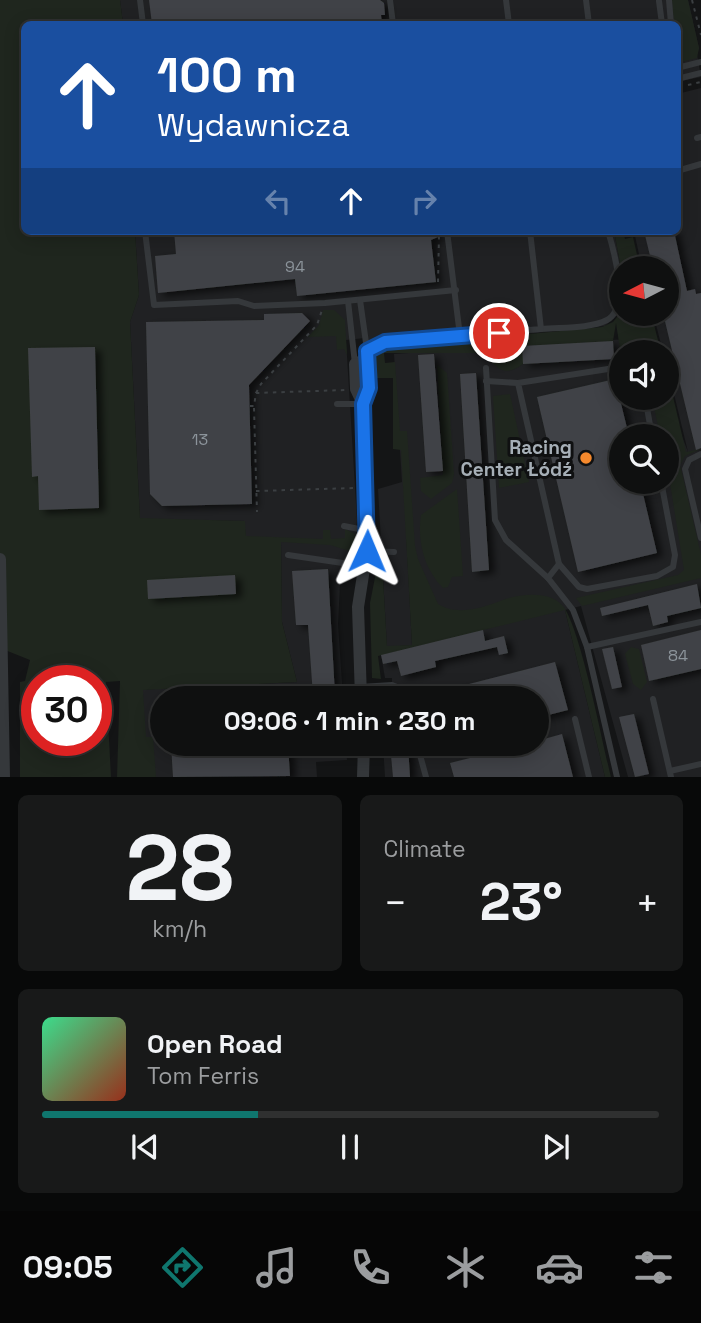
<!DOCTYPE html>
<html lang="en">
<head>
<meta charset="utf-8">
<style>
	:root { --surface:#0f1010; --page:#181919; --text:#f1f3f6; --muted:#9b9d9f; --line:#2f3030; --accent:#0f766e }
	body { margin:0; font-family:"Space Grotesk",sans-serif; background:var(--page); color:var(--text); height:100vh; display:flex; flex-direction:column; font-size:26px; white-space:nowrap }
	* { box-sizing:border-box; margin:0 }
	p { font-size:23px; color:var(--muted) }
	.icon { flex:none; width:38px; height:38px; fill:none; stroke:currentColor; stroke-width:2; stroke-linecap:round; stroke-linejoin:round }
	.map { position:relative; height:777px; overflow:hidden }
	.details { display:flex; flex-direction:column; gap:18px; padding:18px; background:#080909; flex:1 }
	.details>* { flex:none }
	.hud { position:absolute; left:21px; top:21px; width:660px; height:214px; border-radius:10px; box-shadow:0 4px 18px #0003,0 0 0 2px var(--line); background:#1a4fa0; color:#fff; overflow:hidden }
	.needle { width:46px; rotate:264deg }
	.tools { position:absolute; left:609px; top:256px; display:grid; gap:14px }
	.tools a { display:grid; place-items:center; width:70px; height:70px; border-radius:50%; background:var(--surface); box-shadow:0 4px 18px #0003,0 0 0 2px var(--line); font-size:35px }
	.speed { position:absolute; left:21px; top:665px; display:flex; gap:14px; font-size:35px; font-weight:700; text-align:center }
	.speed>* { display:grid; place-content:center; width:91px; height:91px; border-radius:50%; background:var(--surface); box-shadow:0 4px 18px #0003,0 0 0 2px var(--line); line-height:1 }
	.speed .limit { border:10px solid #d22; background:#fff; color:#111 }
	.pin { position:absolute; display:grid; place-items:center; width:60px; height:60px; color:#fff; margin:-30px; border:4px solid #fff; border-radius:50%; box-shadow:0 2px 7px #0007 }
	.me { position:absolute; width:77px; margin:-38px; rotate:1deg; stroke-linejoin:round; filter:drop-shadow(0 0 5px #0008) }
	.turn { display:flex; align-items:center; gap:24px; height:147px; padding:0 21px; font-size:32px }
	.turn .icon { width:91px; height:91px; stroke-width:2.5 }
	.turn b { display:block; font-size:49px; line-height:60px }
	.lanes { display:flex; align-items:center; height:66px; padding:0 21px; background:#0003; justify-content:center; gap:35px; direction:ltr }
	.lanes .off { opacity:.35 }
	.big { font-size:52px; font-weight:600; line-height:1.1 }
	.details .tile { flex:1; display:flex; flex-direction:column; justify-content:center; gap:10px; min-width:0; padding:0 24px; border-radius:10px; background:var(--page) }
	.details .dial { align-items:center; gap:0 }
	.dial b { font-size:91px; line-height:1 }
	.song { display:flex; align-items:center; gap:21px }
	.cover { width:84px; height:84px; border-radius:10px; background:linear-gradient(135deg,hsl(150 70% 55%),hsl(10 70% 35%)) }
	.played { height:7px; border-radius:4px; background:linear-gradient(90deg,var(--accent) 35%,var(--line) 35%) }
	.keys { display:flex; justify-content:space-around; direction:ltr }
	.heat { display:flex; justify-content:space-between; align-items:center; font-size:38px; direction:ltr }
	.details .tiles { flex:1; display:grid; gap:18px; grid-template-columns:1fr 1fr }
	.tile:last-child { grid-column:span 2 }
	.trip { position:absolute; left:150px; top:686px; width:399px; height:70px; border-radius:35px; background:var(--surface); box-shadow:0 4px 18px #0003,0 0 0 2px var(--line); font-weight:600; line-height:70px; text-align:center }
	.menu { display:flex; height:112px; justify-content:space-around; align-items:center; background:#060606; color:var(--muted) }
	.menu .icon { width:49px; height:49px }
	.menu .on { color:var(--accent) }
	.menu b { font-size:32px; color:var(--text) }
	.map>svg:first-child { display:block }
	.built { fill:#202123; fill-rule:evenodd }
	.green { fill:#1f261e; fill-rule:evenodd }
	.building { fill:#404346; filter:url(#shadow) }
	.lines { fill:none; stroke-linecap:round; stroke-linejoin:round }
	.path { stroke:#3b3f42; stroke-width:2; stroke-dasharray:3.5 5; stroke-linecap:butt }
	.lane { stroke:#35383b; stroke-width:6 }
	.street { stroke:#35383b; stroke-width:12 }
	.route-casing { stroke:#114b97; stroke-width:18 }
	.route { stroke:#1a73e8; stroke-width:12 }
	.poi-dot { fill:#f5892d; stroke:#0f1011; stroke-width:2.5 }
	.labels { text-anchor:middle; stroke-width:6; stroke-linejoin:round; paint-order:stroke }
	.number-label { font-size:16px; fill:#8c949b }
	.poi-label { font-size:19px; font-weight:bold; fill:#a6afb7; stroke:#0f1011; text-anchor:end }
</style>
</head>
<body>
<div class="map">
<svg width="701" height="777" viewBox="0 0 701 777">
	<defs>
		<filter id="shadow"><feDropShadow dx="6" dy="3.5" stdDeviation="3.5" flood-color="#0009"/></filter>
	</defs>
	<rect width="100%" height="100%" fill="#141516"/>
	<g class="built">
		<polygon points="120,0 688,0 699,48 697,54 701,77 677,82 677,24 123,24"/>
		<path d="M701 88V777H628L581 606 565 610 605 777H385L383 744H537V698H392V678H385L381 655 430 643 406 532 412 645 387 647 378 489 402 482 394 354 657 337 621 352V397H667L688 452 667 365V352H663L653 313H667V268H642L635 236 627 237 625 231H677V94ZM621 436H667V481H621Z"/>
		<polygon points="135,231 614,231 621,268 621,312 605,326 395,347 375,353 365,338 346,340 357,520 355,550 348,578 341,576 340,585 338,624 343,698 163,698 163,744 346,744 347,760 316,762 317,777 154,777 135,690 297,682 282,622 281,542 246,537 244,521 140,519 130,322 139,295"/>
	</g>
	<g class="green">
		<path d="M0 0H120L123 24H24V231H135L139 295 130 322 140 518 245 521 246 536 323 539V530H330L331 539 345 538V529L355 534 353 552 330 545 281 542 282 622 297 682 143 690 146 737H153L156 777H117L120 681 106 682 111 777H20V682L25 681 30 660 0 648ZM37 681H96V740H37Z"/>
		<polygon points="672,0 688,0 699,48 697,58 677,63 677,24 674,24"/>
		<polygon points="614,231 623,231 625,239 633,237 640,268 621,268"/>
		<polygon points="323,310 334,310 345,320 347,355 344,349 337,350 336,336 308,337 319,325"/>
		<path d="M621 312 651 313 661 352H621V356L616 323 613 341 523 346V364C499 381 498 362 479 353H384L385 363 395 362 400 431H407L415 546 418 559 438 604C457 616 482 608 500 601 518 594 548 590 562 605 580 624 603 746 611 777H605L565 610 378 656 381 679 372 678 370 603 378 562 382 561 387 646 412 645 401 450 393 449V378H377L375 353 395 347 602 327 613 322Z"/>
		<polygon points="437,365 447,373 454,474 452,483 431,499 421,491 420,478 443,475"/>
		<polygon points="667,371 686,452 701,449 685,456 680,465 701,555 701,578 582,606 576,598 678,575 684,570 667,465 667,436 660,436 652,397 667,397"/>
		<polygon points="510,394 529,482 499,488 493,396"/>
		<path d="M457 489 463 576 452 577 448 587 443 588C424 569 417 541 421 515Z"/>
		<polygon points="631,647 639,649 647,682 641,690 633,684 625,654"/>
	</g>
	<g class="building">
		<polygon points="149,0 380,0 384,3 385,15 381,15 382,24 152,24"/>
		<polygon points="174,231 436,231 438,237 431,240 436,282 297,296 295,279 158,293 155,256 176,254"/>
		<polygon points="644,231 674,231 687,291 695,289 696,294 701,293 701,448 696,450 663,313 667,313 667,268 653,268"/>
		<polygon points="302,313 310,321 249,385 252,504 162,506 150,494 146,322 264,320 264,314"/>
		<polygon points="613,341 614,359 523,364 522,346"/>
		<polygon points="95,347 99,508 39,510 38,476 32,477 28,348"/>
		<polygon points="434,354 443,471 426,472 418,355"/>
		<polygon points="476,373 489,570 472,572 460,374"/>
		<polygon points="615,379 629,436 621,436 621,481 640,481 657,553 578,572 537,397"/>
		<polygon points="328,569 335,695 313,696 308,625 296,625 292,571"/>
		<polygon points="235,575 236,594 148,599 147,580"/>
		<polygon points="697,584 701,608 667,616 668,622 653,626 648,605 602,616 600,608"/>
		<polygon points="483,630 485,641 504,636 508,653 499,655 497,647 435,661 436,667 401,676 397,661 383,664 381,655"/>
		<polygon points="701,630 701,669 649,681 641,645"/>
		<polygon points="613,647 622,687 612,689 602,649"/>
		<polygon points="555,662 568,710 537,718 537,698 426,698 426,695"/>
		<polygon points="634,714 649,774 635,777 619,717"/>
		<polygon points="562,734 573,777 454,777 450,763 502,750 500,744 537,744 537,741"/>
		<polygon points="171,744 288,744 290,776 173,777"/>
		<polygon points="390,744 408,744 410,777 393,777"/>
	</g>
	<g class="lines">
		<g class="path">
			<polyline points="692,0 701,35"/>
			<polyline points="688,85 701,82"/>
			<polyline points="438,282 439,236"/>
			<polyline points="256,393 261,384 317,325 322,310"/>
			<polyline points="250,406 254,406 256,393 346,390"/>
			<polyline points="254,408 257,512"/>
			<polyline points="256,491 355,488"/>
		</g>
		<g class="lane">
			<polyline points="140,0 143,24"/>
			<polyline points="390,0 393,24"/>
			<polyline points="506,0 509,24"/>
			<polyline points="586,0 589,24"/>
			<polyline points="669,0 671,24"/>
			<polyline points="659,1 662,24"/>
			<polyline points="677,68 701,62"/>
			<polyline points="677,79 701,73"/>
			<polyline points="697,138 701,137"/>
			<polyline points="677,171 701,164"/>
			<polyline points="145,231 154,305 238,301 254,306 325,303 456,290"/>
			<polyline points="447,231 460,336"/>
			<polyline points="360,300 367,350"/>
			<polyline points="348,301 355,364"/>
			<path d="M541 329C561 327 589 329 607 320 630 308 614 251 608 231"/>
			<polyline points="355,364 367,350 385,342 541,329 530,231"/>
			<polyline points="621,367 518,383 559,564 579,587 587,589 657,576 673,567 675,555 661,481"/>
			<polyline points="486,368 495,520 506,540 548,578"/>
			<polyline points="486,381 518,383"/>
			<polyline points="645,397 652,436"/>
			<polyline points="337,404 363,404"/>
			<polyline points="701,454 689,460 685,469 701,538"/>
			<polyline points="344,526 369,531"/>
			<polyline points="367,551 394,552"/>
			<polyline points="288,555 363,566"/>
			<polyline points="559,564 548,578 573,610 587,647 617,777"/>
			<polyline points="587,647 701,622"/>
			<polyline points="360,687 392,685 402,689 406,698"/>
			<polyline points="653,699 671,777"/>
			<polyline points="575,719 589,777"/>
			<polyline points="417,744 426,777"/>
			<polyline points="670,771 701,764"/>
		</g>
		<g class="street">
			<polyline points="355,364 356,389 363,404"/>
			<polyline points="0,559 4,777"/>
			<polyline points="361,698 358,607 369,537 363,404 369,388 367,350"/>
			<polyline points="363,777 364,744"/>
		</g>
	</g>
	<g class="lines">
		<g class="route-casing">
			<polyline id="route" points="367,551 363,404 369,388 367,351 385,342 499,333"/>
		</g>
		<use href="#route" class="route"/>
	</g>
	<circle class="poi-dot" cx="586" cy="458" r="7"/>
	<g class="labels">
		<g class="number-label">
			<text x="295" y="272">94</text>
			<text x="200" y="445">13</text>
			<text x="678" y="661">84</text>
		</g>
		<g class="poi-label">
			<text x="572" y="454">Racing<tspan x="572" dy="22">Center Łódź</tspan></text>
		</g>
	</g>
</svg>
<div class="tools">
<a><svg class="needle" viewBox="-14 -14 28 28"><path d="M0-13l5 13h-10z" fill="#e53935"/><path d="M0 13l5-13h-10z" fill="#9b9d9f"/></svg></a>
<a><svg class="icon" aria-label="sound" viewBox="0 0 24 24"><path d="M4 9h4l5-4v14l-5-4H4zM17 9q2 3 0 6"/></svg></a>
<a><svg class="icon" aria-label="search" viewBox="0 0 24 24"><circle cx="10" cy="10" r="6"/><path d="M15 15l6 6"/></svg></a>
</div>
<div class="speed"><div class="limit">30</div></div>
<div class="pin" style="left:499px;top:333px;background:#d93025"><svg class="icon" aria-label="arrive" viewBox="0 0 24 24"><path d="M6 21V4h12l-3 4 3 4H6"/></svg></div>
<svg class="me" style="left:367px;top:551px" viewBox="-20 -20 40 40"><path d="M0-17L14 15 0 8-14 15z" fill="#1a73e8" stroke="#fff" stroke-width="4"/></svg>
<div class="trip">09:06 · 1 min · 230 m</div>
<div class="hud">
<div class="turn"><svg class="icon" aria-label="ahead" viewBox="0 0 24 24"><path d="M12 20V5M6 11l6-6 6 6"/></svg><div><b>100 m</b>Wydawnicza</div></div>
<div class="lanes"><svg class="icon off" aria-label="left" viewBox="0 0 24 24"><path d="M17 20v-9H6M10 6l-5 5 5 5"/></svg><svg class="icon" aria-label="ahead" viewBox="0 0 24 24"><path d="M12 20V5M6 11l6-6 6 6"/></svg><svg class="icon off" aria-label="right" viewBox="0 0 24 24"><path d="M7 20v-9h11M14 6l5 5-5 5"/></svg></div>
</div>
</div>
<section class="details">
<div class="tiles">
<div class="tile dial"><b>28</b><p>km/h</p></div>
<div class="tile"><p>Climate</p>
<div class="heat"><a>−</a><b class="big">23°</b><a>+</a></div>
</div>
<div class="tile">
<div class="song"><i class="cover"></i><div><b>Open Road</b><p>Tom Ferris</p></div></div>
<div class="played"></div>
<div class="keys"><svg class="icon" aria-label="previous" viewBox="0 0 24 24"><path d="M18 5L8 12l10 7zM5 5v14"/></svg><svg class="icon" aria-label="pause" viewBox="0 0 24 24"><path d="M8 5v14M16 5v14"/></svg><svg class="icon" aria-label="next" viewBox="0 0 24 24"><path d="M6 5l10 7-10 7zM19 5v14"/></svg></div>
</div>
</div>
</section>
<nav class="menu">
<b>09:05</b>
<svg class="icon on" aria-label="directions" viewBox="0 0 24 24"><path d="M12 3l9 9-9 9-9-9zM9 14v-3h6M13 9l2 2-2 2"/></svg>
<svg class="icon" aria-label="music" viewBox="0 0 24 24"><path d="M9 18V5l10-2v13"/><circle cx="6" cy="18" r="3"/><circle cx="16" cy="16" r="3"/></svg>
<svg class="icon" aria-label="phone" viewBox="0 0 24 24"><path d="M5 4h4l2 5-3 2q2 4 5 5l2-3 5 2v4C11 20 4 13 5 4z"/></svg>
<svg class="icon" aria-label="climate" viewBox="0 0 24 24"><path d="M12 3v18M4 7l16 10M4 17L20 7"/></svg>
<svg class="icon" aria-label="car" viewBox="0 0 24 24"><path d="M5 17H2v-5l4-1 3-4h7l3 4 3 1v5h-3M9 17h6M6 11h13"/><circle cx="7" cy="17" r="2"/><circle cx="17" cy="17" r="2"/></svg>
<svg class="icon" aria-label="filters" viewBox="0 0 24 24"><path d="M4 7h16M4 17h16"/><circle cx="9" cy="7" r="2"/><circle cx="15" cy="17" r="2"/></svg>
</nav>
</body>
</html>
